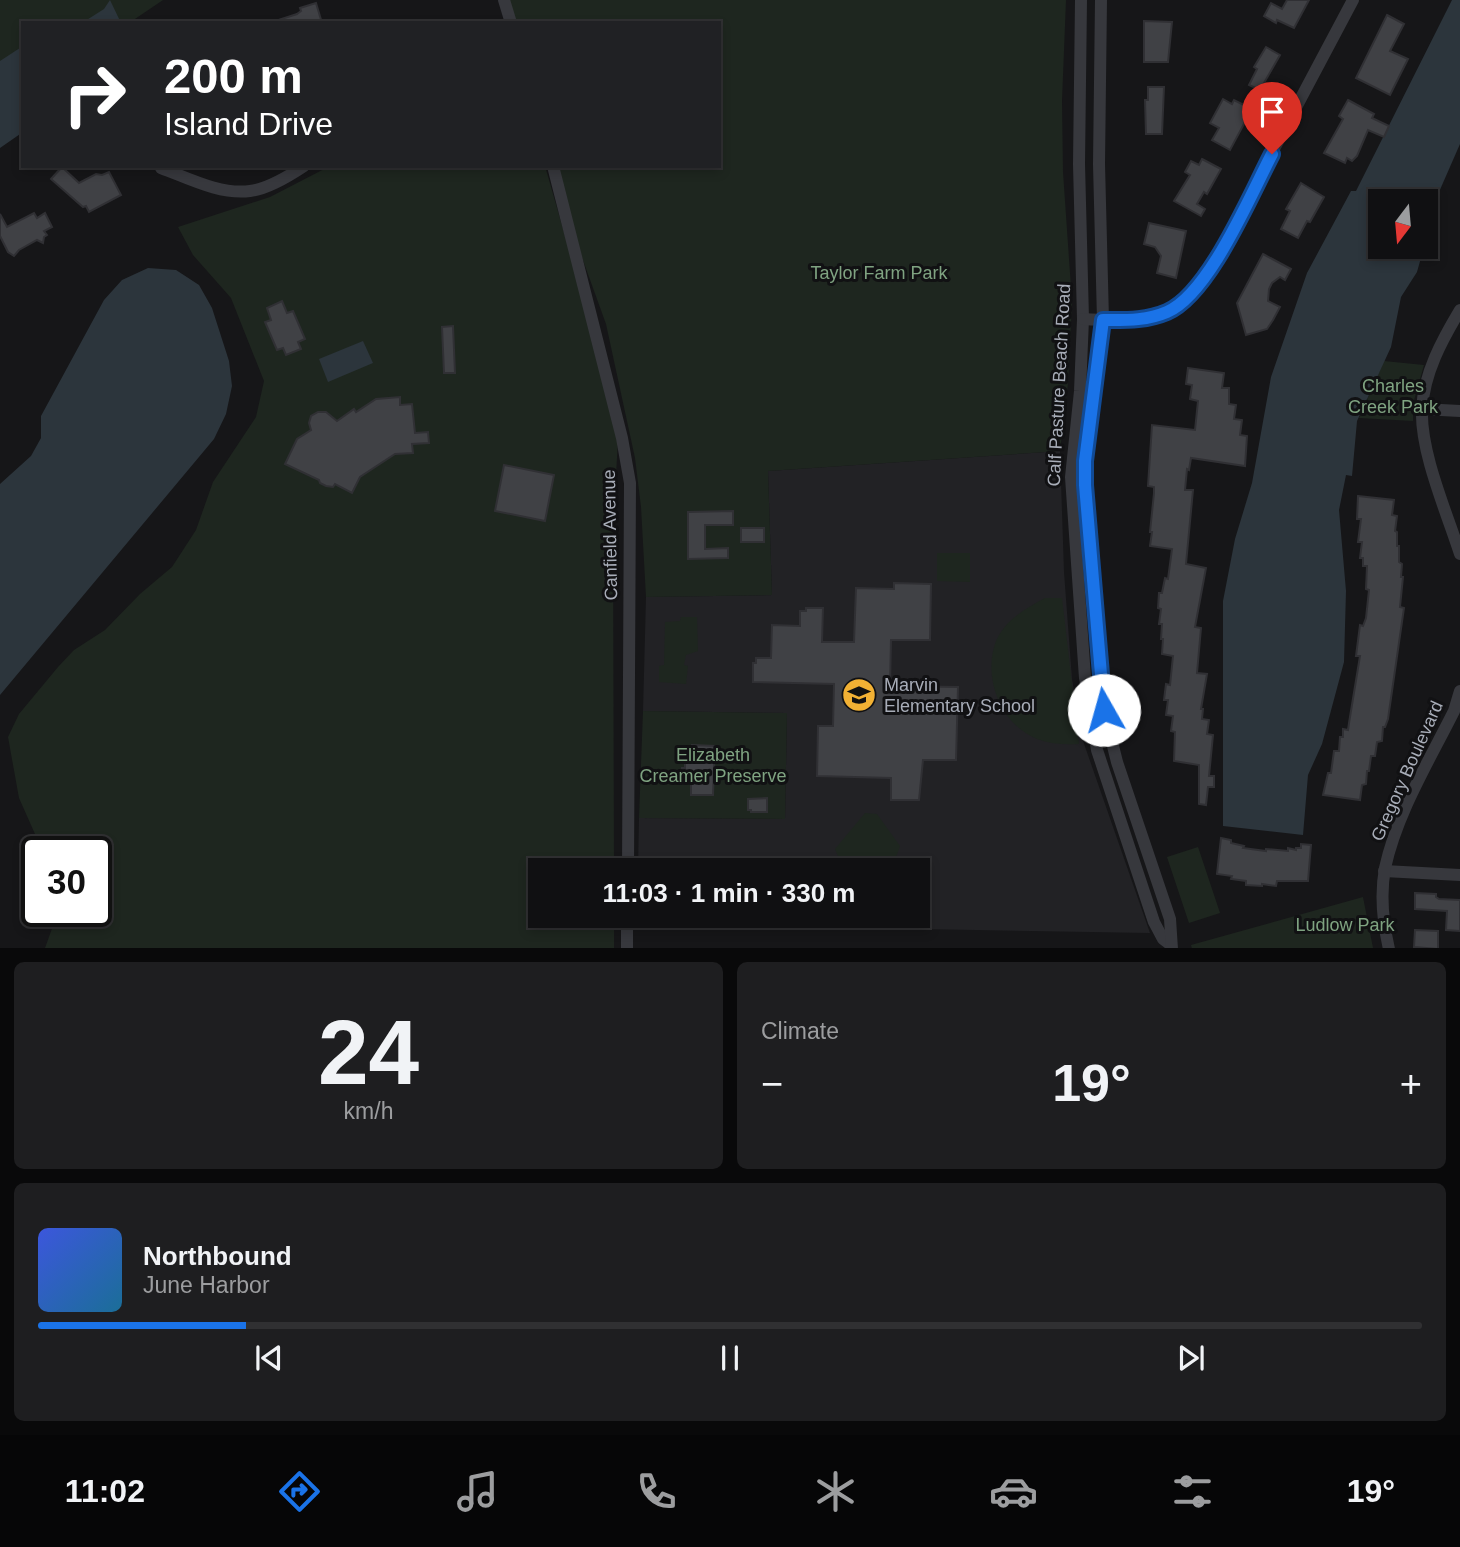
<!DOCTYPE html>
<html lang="en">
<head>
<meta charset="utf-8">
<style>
	:root { --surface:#101012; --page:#1e1e20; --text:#f1f3f6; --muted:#9c9d9f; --line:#303032; --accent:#1a73e8 }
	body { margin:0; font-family:Helvetica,sans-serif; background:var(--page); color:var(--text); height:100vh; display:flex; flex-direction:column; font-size:26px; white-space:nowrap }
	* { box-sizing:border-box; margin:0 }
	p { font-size:23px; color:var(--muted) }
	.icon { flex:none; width:38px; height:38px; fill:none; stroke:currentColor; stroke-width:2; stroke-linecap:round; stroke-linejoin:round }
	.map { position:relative; height:948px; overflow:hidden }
	.drawer { display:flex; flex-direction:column; gap:14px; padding:14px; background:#09090a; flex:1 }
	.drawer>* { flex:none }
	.guide { position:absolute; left:21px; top:21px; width:700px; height:147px; border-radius:0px; box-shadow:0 4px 10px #0003,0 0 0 2px var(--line); background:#202124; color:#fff; overflow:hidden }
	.needle { width:46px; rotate:196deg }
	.tools { position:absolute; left:1368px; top:189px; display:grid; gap:14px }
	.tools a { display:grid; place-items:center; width:70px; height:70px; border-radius:0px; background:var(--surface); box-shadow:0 4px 10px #0003,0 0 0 2px var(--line); font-size:35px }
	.speed { position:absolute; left:21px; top:836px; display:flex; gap:14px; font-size:35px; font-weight:700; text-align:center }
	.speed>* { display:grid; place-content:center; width:91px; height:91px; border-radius:50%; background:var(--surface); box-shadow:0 4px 10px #0003,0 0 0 2px var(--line); line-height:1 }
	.speed .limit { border:4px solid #111; border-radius:10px; background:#fff; color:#111 }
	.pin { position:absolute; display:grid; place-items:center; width:60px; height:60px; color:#fff; margin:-72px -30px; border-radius:50% 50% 50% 0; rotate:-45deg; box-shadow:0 0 7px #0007 }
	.pin .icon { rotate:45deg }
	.me { position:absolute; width:77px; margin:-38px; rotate:353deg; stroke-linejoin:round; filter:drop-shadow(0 0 5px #0008) }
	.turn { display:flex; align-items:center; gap:24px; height:147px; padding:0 28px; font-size:32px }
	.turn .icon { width:91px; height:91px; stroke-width:2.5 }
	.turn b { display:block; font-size:49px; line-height:60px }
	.big { font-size:52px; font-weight:800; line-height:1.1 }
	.drawer .card { flex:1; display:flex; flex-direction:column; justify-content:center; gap:10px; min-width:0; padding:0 24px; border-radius:10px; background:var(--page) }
	.drawer .dial { align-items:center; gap:0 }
	.dial b { font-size:91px; line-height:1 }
	.song { display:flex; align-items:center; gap:21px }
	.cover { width:84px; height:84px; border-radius:10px; background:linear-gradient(135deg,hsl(230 70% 55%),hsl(200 70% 35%)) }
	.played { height:7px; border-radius:4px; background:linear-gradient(90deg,var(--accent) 15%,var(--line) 15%) }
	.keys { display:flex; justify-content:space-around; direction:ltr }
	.heat { display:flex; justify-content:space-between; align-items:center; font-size:38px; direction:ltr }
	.drawer .tiles { flex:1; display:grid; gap:14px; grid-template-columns:1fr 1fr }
	.card:last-child { grid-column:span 2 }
	.trip { position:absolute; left:528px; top:858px; width:402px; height:70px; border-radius:0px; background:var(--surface); box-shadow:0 4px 10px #0003,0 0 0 2px var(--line); font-weight:800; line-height:70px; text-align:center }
	.tabs { display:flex; height:112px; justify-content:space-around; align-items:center; background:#060607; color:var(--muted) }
	.tabs .icon { width:49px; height:49px }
	.tabs .active { color:var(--accent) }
	.tabs b { font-size:32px; color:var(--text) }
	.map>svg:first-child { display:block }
	.built { fill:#222225 }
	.green { fill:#1e261f }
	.water { fill:#2c353c }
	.building { fill:#404145; stroke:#303034; stroke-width:2 }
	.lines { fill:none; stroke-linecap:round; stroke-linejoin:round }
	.minor { stroke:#37383d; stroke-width:12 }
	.route-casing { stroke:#114b97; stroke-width:18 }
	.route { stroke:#1a73e8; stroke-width:12 }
	.labels { text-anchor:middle; stroke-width:6; stroke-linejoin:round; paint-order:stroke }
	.park-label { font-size:18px; fill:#7fa381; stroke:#111113 }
	.street-label { font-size:18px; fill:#a8adb8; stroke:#111113 }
	.poi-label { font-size:18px; fill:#a8adb8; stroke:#111113; text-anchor:start }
</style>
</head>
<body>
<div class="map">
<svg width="1460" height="949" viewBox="0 0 1460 949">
	<rect width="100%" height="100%" fill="#161618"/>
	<polygon class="built" points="1060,451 1064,572 1072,679 1082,738 1150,933 637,924 637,915 919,915 919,870 638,870 639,818 785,819 787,713 643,711 646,597 772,595 768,471"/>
	<g class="green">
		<polygon points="0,0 163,0 129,23 23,23 23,93 0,108"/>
		<polygon points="507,0 1066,0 1062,101 1063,172 1072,302 1068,383 1060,451 768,471 772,595 646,597 641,507 635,458 606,324 549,166 719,166 719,23 512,23"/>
		<polygon points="330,166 545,166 594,337 618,439 613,532 614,870 541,870 541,915 614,915 614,948 45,948 58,912 96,912 96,852 43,852 19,798 8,737 19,714 58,667 74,650 105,630 140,594 172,567 196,530 213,482 256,417 264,381 231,298 193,255 178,227 270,197"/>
		<polygon points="1384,361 1424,365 1413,404 1413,421 1359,418"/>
		<polygon points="937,553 970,553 970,582 937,581"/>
		<path d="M1045 598H1062L1079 744C1065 745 1051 744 1037 739 1002 725 983 680 995 644 1003 621 1025 609 1045 598Z"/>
		<polygon points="681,617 697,617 698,651 686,655 684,665 688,666 686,684 659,682 659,666 664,665 665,622 680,621"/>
		<polygon points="643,711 787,713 785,819 639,818"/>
		<path d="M865 813 877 814 900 846C890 879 879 870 849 870L841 863 835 849Z"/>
		<polygon points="1198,847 1220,913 1189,923 1167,857"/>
		<polygon points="1363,897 1373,948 1192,949 1191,945"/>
	</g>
	<g class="water">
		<polygon points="110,0 121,23 82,23 104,9"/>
		<polygon points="1452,0 1460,0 1460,144 1439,192 1426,240 1426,201 1381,201 1381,247 1424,247 1417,272 1401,297 1391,347 1357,421 1352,476 1346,475 1339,510 1346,591 1344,662 1322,744 1308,775 1303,835 1223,826 1223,601 1235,539 1252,483 1271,377 1307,273 1351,191 1356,191"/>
		<polygon points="23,46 23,132 0,148 0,61"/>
		<polygon points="148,268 176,270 199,285 212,308 229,361 232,386 226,414 214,439 0,695 0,484 31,456 41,438 41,416 104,300 122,280"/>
		<polygon points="363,341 373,363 328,382 319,359"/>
	</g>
	<g class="building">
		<polygon points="1287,0 1309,0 1294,28 1277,20 1276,23 1264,16 1271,3 1282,9"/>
		<polygon points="316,3 322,23 276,23 275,21 297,14 301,11 300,8"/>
		<polygon points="1387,15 1404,24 1390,51 1408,59 1390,95 1356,78"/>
		<polygon points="1144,21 1172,22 1168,62 1144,62"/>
		<polygon points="1266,47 1280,55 1260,90 1249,85 1257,69 1254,67"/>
		<polygon points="1148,87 1164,87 1162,134 1146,134 1145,100 1148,100"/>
		<polygon points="1223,99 1232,104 1234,100 1252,109 1230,150 1212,140 1219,128 1210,123"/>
		<polygon points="1348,100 1374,114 1372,118 1389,126 1384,137 1368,130 1357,156 1352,161 1347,158 1345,163 1324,153 1343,119 1339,116"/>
		<polygon points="1202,159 1221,169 1207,194 1204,192 1197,204 1205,209 1201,216 1174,201 1190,175 1185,172 1191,161 1199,165"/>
		<polygon points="62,167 79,183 96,174 102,175 109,172 121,195 89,212 86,206 83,207 51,179"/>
		<polygon points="1301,183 1324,197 1310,222 1307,221 1298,238 1281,229 1290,211 1286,209"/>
		<polygon points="34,213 37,218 45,213 52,227 44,231 47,235 44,237 43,243 37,240 19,250 14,256 8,252 0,236 0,214 7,227"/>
		<polygon points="1149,223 1186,231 1176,278 1157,273 1161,256 1155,247 1144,244"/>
		<polygon points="1263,254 1291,269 1285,280 1280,277 1272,283 1269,289 1268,301 1280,307 1273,320 1267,329 1246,335 1237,303"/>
		<polygon points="282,301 287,313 293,311 305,339 298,342 301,349 286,355 283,348 277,350 265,322 271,320 267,308"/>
		<polygon points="453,326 455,373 444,373 442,327"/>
		<polygon points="1188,368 1224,373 1222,388 1229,388 1229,404 1236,405 1234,419 1242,420 1240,435 1247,436 1245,466 1191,458 1189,470 1187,469 1185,490 1193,490 1186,564 1206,568 1195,627 1201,628 1197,673 1207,674 1201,709 1203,709 1202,719 1209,720 1207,734 1213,735 1209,776 1214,776 1214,787 1208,787 1206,805 1199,804 1199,765 1174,761 1175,732 1171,731 1173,716 1166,715 1168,700 1164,700 1166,684 1170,685 1173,656 1162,654 1163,639 1161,639 1162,624 1159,624 1161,609 1158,608 1159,593 1162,593 1165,578 1168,579 1172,549 1150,546 1152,532 1150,532 1154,493 1154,487 1148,486 1152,425 1195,430 1198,401 1190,399 1192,385 1186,384"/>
		<polygon points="400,397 400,405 412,404 415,433 428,432 429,443 412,444 413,453 395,454 360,477 352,493 335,484 333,487 326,486 320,483 319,480 285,464 297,439 311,430 309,423 311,416 318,412 326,412 337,421 354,409 356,412 376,399"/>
		<polygon points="504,465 554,475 545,521 495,511"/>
		<polygon points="1358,496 1394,500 1392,515 1397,516 1395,531 1397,532 1397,546 1399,546 1399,562 1402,564 1401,577 1403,577 1400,607 1404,608 1388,719 1385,727 1383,727 1382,741 1377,742 1375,756 1371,756 1369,771 1367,771 1366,784 1362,785 1360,800 1323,795 1328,773 1331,773 1334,751 1339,751 1340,737 1343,737 1343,729 1348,730 1349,723 1360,656 1356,656 1360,625 1363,626 1366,618 1369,590 1366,589 1367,566 1363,566 1363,558 1360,558 1362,542 1358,542 1361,519 1357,519"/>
		<polygon points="733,511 733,525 705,525 705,549 728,548 728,558 688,559 688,512"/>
		<rect x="741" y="528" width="23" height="14"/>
		<polygon points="894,583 931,584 930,640 891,640 890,686 958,687 956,760 923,760 919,800 891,800 891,778 817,776 818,726 833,726 834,684 753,682 753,663 756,663 756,658 771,658 772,625 800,626 800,611 806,611 806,608 823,608 822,642 854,642 856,588 894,589"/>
		<polygon points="692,745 715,746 713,795 691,795 691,780 682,779 682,768 685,768 685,758 691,757"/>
		<polygon points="767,798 767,812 751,812 751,810 748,810 748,799"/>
		<polygon points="1221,838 1231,840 1231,843 1244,846 1243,848 1266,851 1266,849 1288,851 1288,848 1296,850 1296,848 1301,848 1301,844 1311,845 1308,881 1277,881 1276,886 1262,884 1262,886 1246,885 1246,881 1231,879 1232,876 1217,874"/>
		<polygon points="1415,893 1436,894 1436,897 1439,899 1460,900 1460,931 1446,930 1447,911 1415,909"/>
		<polygon points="1415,930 1438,931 1438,949 1414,947"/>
	</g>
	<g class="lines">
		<g class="minor">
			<polyline points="504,0 511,23"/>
			<polyline points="1081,0 1079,164 1083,319 1080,391 1071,477 1085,678 1097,750 1154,922 1163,939 1171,945"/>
			<polyline points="1101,0 1099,164 1103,320 1085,461 1087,516 1104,710 1117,762 1170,919 1172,949"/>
			<polyline points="553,166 622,438 630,483 628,870"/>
			<path d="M161 168C188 178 220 195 250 191 268 189 289 176 304 166"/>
			<path d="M1460 310C1442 340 1424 373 1422 409 1420 452 1447 513 1460 554"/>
			<path d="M1083 319C1120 321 1160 323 1190 297 1196 291 1202 282 1207 275L1353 0"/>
			<polyline points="1422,409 1460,411"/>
			<polyline points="1384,871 1460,875"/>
			<polyline points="627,949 627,915"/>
			<path d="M1389 949C1383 923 1380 895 1385 868 1397 813 1429 761 1454 711L1460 691"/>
		</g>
	</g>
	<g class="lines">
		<g class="route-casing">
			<path id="route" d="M1104 710 1085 485V461L1103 320C1125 320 1146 321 1167 312 1209 294 1250 196 1272 154"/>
		</g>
		<use href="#route" class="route"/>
	</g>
	<defs>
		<g id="school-disc" transform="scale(1.75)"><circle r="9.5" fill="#f2b134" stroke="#111113"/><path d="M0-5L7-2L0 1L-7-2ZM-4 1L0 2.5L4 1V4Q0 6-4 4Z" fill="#111"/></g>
	</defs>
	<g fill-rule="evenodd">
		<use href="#school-disc" x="859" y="695"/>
	</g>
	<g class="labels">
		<g class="park-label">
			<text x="879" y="279">Taylor Farm Park</text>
			<text x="1393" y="392">Charles<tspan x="1393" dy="21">Creek Park</tspan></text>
			<text x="713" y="761">Elizabeth<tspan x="713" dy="21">Creamer Preserve</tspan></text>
			<text x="1345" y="931">Ludlow Park</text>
		</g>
		<g class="street-label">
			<text transform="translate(1059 385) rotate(-87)" y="6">Calf Pasture Beach Road</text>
			<text transform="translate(610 535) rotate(-91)" y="6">Canfield Avenue</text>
			<text transform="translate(1407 771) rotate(-66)" y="6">Gregory Boulevard</text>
		</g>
		<g class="poi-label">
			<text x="884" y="691">Marvin<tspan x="884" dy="21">Elementary School</tspan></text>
		</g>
	</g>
</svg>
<div class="tools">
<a><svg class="needle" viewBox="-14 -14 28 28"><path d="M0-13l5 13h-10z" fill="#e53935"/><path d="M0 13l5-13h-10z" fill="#9c9d9f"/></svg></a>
</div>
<div class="speed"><div class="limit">30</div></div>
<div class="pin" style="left:1272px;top:154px;background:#d93025"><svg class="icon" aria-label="arrive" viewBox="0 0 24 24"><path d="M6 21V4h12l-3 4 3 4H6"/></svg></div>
<svg class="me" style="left:1104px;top:710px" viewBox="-20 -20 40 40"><circle r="19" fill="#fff"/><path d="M0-13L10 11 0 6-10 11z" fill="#1a73e8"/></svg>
<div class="trip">11:03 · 1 min · 330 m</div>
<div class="guide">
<div class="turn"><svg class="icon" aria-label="right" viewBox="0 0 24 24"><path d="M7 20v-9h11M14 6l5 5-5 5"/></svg><div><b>200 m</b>Island Drive</div></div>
</div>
</div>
<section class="drawer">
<div class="tiles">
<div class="card dial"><b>24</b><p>km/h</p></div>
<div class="card"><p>Climate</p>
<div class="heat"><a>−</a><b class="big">19°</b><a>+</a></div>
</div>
<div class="card">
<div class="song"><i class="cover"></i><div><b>Northbound</b><p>June Harbor</p></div></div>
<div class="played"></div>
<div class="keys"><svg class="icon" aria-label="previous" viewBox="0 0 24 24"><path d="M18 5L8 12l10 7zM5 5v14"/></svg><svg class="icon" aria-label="pause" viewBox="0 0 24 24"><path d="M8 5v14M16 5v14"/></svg><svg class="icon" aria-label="next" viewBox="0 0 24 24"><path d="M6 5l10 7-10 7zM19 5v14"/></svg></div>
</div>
</div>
</section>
<nav class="tabs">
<b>11:02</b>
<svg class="icon active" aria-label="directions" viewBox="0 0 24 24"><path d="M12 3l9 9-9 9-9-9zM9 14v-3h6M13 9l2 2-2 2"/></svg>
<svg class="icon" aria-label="music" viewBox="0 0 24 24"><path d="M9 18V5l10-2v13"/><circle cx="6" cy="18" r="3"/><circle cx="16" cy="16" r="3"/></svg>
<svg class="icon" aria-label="phone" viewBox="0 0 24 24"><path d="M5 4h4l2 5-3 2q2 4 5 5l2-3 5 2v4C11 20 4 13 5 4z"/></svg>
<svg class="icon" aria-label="climate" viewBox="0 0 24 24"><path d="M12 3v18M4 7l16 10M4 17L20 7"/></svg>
<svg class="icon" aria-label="car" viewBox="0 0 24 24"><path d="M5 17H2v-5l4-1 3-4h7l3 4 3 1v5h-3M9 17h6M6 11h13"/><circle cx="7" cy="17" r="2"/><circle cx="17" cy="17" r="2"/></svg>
<svg class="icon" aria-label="filters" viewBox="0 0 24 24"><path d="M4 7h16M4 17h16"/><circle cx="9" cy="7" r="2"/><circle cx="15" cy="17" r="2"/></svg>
<b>19°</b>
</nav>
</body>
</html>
